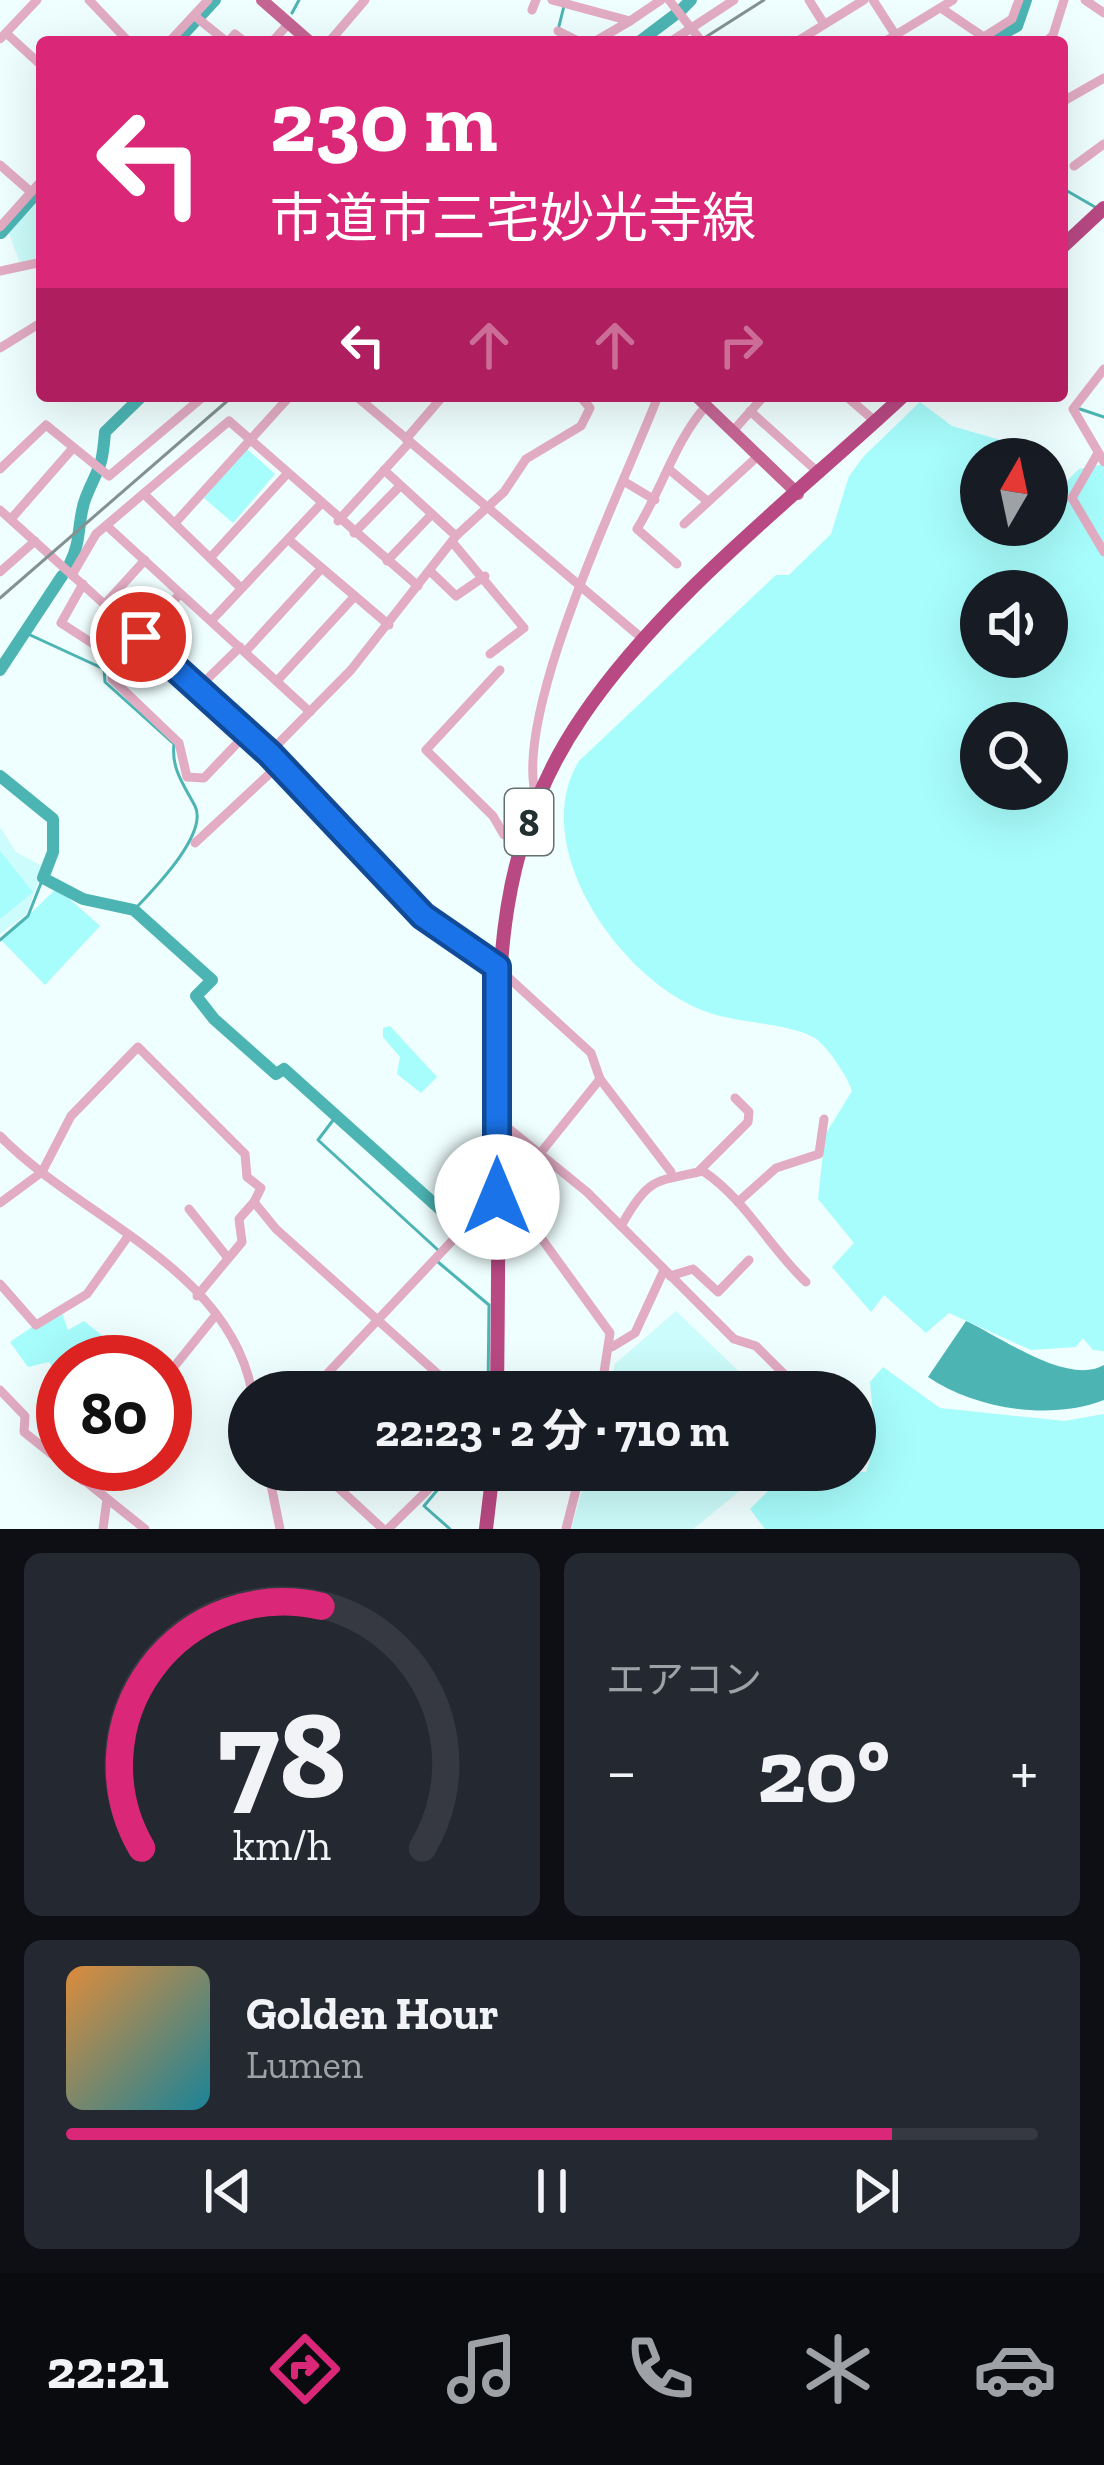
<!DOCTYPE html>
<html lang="ja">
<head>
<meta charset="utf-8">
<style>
	:root { --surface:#171b24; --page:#242831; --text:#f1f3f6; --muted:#9ea1a6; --line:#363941; --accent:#db2777 }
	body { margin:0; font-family:"Zilla Slab","Noto Sans JP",serif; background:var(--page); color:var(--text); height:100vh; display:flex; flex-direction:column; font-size:45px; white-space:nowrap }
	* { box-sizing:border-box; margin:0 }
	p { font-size:39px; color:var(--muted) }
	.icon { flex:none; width:66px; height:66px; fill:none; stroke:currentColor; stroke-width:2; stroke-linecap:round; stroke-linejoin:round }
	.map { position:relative; height:1529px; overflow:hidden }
	.sheet { display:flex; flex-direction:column; gap:24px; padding:24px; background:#0d0f14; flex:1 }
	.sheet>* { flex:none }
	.hud { position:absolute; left:36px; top:36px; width:1032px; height:366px; border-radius:12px; box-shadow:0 12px 48px #0002; background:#db2777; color:#fff; overflow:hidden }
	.needle { width:78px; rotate:9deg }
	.tools { position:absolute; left:960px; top:438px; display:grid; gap:24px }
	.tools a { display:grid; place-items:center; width:108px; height:108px; border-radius:50%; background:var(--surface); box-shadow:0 12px 48px #0002; font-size:60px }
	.speed { position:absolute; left:36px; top:1335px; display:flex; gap:24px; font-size:60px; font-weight:700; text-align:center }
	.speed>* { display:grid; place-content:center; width:156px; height:156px; border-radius:50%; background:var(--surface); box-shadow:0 12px 48px #0002; line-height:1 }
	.speed .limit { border:18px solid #d22; background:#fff; color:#111 }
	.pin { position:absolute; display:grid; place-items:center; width:102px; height:102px; color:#fff; margin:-51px; border:6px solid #fff; border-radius:50%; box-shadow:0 3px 12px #0007 }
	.me { position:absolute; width:132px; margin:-66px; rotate:0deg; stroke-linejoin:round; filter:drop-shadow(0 0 9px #0008) }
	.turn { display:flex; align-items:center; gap:42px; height:252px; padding:0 36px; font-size:54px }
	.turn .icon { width:156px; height:156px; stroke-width:2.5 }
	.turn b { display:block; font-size:84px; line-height:102px }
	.lanes { display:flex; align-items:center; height:114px; padding:0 36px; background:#0003; justify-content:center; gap:60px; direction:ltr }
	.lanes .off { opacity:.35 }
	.big { font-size:90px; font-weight:700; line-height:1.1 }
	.sheet .widget { flex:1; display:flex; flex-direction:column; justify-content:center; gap:18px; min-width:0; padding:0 42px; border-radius:18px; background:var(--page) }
	.sheet .dial { align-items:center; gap:0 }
	.dial svg { height:312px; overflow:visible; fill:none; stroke:var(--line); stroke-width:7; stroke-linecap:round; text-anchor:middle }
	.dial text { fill:var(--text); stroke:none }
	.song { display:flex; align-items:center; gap:36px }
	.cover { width:144px; height:144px; border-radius:18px; background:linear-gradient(135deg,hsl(30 70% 55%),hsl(190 70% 35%)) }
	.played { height:12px; border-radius:6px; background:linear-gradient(90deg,var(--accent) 85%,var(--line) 85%) }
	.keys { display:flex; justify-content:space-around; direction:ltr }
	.heat { display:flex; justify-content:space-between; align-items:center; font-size:66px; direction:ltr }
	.sheet .tiles { flex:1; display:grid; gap:24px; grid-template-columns:1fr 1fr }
	.widget:last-child { grid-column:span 2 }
	.trip { position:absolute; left:228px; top:1371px; width:648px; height:120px; border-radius:60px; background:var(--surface); box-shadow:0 12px 48px #0002; font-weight:700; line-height:120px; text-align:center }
	.tabs { display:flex; height:192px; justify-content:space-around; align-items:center; background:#090b0e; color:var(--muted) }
	.tabs .icon { width:84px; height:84px }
	.tabs .on { color:var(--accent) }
	.tabs b { font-size:54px; color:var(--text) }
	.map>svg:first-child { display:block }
	.built { fill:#ccfcfb }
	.green { fill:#a7fdfc; fill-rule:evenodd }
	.water { fill:#4cb5b4 }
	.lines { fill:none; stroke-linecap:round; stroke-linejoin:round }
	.stream { stroke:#4cb5b4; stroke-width:3 }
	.river { stroke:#4cb5b4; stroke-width:12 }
	.minor { stroke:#e2acc3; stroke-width:9 }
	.major { stroke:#c56594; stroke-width:12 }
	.highway { stroke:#b84983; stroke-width:14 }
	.rail { stroke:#839291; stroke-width:3 }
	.route-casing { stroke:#114b97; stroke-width:30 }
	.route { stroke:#1a73e8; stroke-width:21 }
	.labels { text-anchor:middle; stroke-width:9; stroke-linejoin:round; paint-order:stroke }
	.shield { fill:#fff; stroke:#646f6e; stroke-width:3 }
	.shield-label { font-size:39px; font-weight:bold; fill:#223130 }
</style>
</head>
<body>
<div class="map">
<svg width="1104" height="1529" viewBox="0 0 1104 1529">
	<rect width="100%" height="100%" fill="#effefe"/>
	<g class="built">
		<polygon points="42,188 42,259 20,263 7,228"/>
		<polygon points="0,827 16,852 44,867 26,914 0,934"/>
		<polygon points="676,1311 760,1392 608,1392 615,1364"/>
		<polygon points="588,1470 766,1470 693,1529 571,1529"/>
	</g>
	<g class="green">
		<path d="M920 402 952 426 1000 440 1003 459H981V525H1047V501L1079 469 1104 464V1351L1093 1350 1083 1338 1076 1347 1031 1350 949 1313 926 1333 884 1295 871 1312 832 1267 854 1243 818 1199 825 1135 852 1091C848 1077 827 1046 815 1038 790 1023 736 1023 707 1012 623 983 526 848 579 761L776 575H789L831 534 849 476 864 456ZM981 591H1047V657H981ZM981 723H1047V789H981Z"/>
		<polygon points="246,448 275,474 233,523 204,498"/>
		<polygon points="0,851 33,892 0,919"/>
		<polygon points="57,888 100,926 45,985 2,941"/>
		<polygon points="390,1026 437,1077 421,1093 397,1074 400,1057 383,1037 383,1028"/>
		<polygon points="60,1308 68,1330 84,1321 104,1337 97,1362 63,1362 63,1384 49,1362 28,1367 10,1342"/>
		<polygon points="883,1367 940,1408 1064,1421 1104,1414 1104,1529 765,1529 750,1509 787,1472 866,1472 870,1459 855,1445 855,1422 873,1413 870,1382"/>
	</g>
	<path class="water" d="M966 1321C1001 1337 1068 1386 1104 1365V1400C1050 1421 975 1409 928 1377Z"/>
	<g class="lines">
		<g class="stream">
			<polyline points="292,13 299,0"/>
			<polyline points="559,26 564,6"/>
			<polyline points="1062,188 1095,207"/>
			<polyline points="1080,409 1104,417"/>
			<path d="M28 634 104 669 105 682 174 744C171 769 184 785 195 806 209 834 152 891 134 910"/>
			<polyline points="0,940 28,916 43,878"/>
			<polyline points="337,1115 318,1140 438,1250"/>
			<polyline points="438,1262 489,1305 488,1392"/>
			<polyline points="450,1529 424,1506 454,1470"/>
		</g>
		<g class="river">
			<polyline points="681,10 691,0"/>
			<polyline points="176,42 215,0"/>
			<polyline points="639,42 676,14"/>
			<polyline points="988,42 1017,26 1026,0"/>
			<polyline points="1,233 42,187"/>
			<path d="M70 563C82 541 77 519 86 497 99 465 102 470 105 432L142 396"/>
			<polyline points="0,670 62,576"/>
			<polyline points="0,776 53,819 53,852 43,878 83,899 134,910 212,980 196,996 214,1019 276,1074 284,1069 460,1227"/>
		</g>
		<g class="minor">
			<polyline points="89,0 129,42"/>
			<polyline points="552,0 630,21 661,0"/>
			<polyline points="669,0 702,42"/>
			<polyline points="809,0 824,24"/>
			<polyline points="873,0 900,42"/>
			<polyline points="1085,0 1104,13"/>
			<polyline points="941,8 991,42"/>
			<polyline points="532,10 536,0"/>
			<polyline points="196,17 227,42"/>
			<polyline points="558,31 580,42"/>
			<polyline points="6,33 42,66"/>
			<polyline points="0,39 37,0"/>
			<polyline points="169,42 208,0"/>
			<polyline points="228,42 235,34 245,42"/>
			<polyline points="272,42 289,23"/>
			<polyline points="329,42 365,0"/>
			<polyline points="594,42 630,21"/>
			<polyline points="670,42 734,0"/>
			<polyline points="796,42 864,0"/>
			<polyline points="884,42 953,0"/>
			<polyline points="976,42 1012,19 1019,0"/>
			<polyline points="1046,42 1053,35 1064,0"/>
			<polyline points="1062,102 1104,78"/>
			<polyline points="0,165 31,192"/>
			<polyline points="1074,166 1104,144"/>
			<polyline points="0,227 42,180"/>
			<polyline points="0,271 42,262"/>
			<polyline points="0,348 42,322"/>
			<polyline points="1104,369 1073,409 1104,462"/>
			<polyline points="356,396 644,640"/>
			<polyline points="846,396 876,422"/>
			<polyline points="750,411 820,474"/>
			<polyline points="733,431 764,396"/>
			<polyline points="406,439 443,396"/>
			<polyline points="1098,453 1072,498 1104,552"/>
			<polyline points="0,469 46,425 109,476 204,396"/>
			<polyline points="384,470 456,536"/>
			<polyline points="671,471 706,500"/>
			<polyline points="625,482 655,500"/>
			<polyline points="144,494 241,588"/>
			<polyline points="0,510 269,753 423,916 497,967 591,1053 600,1079 671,1172"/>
			<polyline points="11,519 73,448"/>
			<polyline points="338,521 409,443"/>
			<polyline points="175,523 290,396"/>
			<polyline points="684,524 758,456"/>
			<polyline points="107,526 310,712"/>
			<polyline points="354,533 400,486"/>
			<polyline points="289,540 389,625"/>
			<polyline points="453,543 524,628 490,654"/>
			<polyline points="211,557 286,475"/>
			<polyline points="387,561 431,515"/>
			<path d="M677 564 637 529C662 489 675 441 706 406"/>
			<polyline points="430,571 456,596 485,576"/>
			<polyline points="0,572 35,541"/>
			<polyline points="72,575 96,534 229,421 418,586"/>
			<polyline points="83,584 61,623 118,660"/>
			<polyline points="180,594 118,660 112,679 179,743 187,777 204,778 246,734"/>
			<polyline points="105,604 145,560"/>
			<polyline points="212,620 320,505"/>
			<polyline points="246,651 321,569"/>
			<polyline points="500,670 426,750 493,816 504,835"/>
			<polyline points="277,681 354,597"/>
			<polyline points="197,689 240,647"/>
			<polyline points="269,753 351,670 456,536 504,492 526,459 581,426 590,408 580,396"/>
			<path d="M537 800C509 717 625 483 658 396"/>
			<polyline points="195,843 280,764"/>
			<polyline points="498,1120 587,1192 734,1339 756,1346 802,1392"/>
			<path d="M0 1136C80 1218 229 1268 252 1392"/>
			<polyline points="699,1171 748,1122 749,1112 735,1098"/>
			<polyline points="513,1185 518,1206 610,1333 601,1392"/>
			<polyline points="738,1202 776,1168 819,1154 824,1119"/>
			<polyline points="0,1203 42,1172 71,1116 138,1047 245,1154 247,1177 261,1188 254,1202 276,1229 458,1392"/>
			<polyline points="189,1209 228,1258"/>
			<path d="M621 1226C649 1176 655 1182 703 1171 746 1200 769 1247 806 1282"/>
			<polyline points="670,1276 693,1269 718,1292 749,1260"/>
			<polyline points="0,1284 36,1325 87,1294 129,1235"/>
			<polyline points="197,1296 242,1242 239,1219 254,1202"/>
			<polyline points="612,1347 635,1333 664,1270"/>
			<polyline points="165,1378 215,1316"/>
			<polyline points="0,1390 25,1416 24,1432 145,1529"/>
			<polyline points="310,1392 467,1225 522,1176 600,1079"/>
			<polyline points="268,1470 280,1529"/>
			<polyline points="319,1470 383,1529"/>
			<polyline points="83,1481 98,1464"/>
			<polyline points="103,1529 107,1499"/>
			<polyline points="388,1529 448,1470"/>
			<polyline points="566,1529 581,1470"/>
		</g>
		<g class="major">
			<polyline points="262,0 310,42"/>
			<polyline points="696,396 798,494"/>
		</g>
		<g class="highway">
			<polyline points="1062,247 1104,208"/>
			<path d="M497 1392C498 1301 499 1210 498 1119 497 972 495 844 582 717 663 597 797 495 903 396"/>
			<polyline points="486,1529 493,1470"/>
		</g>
		<g class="rail">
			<polyline points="698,42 764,0"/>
			<polyline points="0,598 233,396"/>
		</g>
	</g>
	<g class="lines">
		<g class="route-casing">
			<polyline id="route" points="141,637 269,753 423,916 497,967 497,1197"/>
		</g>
		<use href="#route" class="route"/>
	</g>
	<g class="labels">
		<rect class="shield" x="505" y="789" width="48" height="66" rx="9"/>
		<g class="shield-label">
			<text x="529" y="836">8</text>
		</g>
	</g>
</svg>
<div class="tools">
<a><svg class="needle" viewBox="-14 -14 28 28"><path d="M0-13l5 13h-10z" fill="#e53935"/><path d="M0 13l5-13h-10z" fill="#9ea1a6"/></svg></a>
<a><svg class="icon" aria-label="sound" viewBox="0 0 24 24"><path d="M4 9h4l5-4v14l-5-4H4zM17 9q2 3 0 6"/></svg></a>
<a><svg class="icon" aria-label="search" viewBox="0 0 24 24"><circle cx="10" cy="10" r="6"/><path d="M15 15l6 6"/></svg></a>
</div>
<div class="speed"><div class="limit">80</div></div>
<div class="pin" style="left:141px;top:637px;background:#d93025"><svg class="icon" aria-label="arrive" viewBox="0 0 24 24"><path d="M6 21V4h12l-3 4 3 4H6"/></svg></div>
<svg class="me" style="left:497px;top:1197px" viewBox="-20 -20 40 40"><circle r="19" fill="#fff"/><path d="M0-13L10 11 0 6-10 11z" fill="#1a73e8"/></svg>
<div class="trip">22:23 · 2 分 · 710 m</div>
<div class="hud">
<div class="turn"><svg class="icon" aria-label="left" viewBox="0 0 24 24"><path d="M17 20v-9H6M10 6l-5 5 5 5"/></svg><div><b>230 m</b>市道市三宅妙光寺線</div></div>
<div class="lanes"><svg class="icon" aria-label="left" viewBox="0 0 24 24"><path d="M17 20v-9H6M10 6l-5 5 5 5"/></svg><svg class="icon off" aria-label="ahead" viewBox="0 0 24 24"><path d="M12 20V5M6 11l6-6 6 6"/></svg><svg class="icon off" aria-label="ahead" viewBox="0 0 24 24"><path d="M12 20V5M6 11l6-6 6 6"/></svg><svg class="icon off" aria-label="right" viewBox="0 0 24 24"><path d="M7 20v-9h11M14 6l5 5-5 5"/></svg></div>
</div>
</div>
<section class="sheet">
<div class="tiles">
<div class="widget dial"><svg viewBox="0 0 100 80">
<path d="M14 69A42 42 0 1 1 86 69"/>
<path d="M14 69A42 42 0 0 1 60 7" stroke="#db2777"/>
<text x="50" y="56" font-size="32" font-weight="700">78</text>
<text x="50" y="72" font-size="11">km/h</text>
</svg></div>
<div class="widget"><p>エアコン</p>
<div class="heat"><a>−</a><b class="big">20°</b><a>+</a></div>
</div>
<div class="widget">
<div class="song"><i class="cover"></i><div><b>Golden Hour</b><p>Lumen</p></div></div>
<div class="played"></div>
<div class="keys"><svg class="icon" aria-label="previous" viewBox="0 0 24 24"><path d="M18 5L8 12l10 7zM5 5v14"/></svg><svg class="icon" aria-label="pause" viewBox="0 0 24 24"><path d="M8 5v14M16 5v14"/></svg><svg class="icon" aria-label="next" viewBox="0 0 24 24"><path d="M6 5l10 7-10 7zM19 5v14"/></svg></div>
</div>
</div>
</section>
<nav class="tabs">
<b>22:21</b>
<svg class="icon on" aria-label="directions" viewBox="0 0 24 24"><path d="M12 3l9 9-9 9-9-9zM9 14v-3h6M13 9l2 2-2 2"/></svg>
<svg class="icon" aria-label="music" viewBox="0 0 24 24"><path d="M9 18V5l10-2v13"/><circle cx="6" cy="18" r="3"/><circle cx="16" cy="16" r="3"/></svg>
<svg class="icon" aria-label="phone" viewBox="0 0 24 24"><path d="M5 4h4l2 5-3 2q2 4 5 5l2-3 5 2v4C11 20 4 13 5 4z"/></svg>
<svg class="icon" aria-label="climate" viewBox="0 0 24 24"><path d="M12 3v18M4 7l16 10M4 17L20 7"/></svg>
<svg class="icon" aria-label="car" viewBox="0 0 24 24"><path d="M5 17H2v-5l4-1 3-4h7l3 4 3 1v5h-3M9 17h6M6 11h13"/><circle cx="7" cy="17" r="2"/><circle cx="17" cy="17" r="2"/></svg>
</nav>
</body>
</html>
